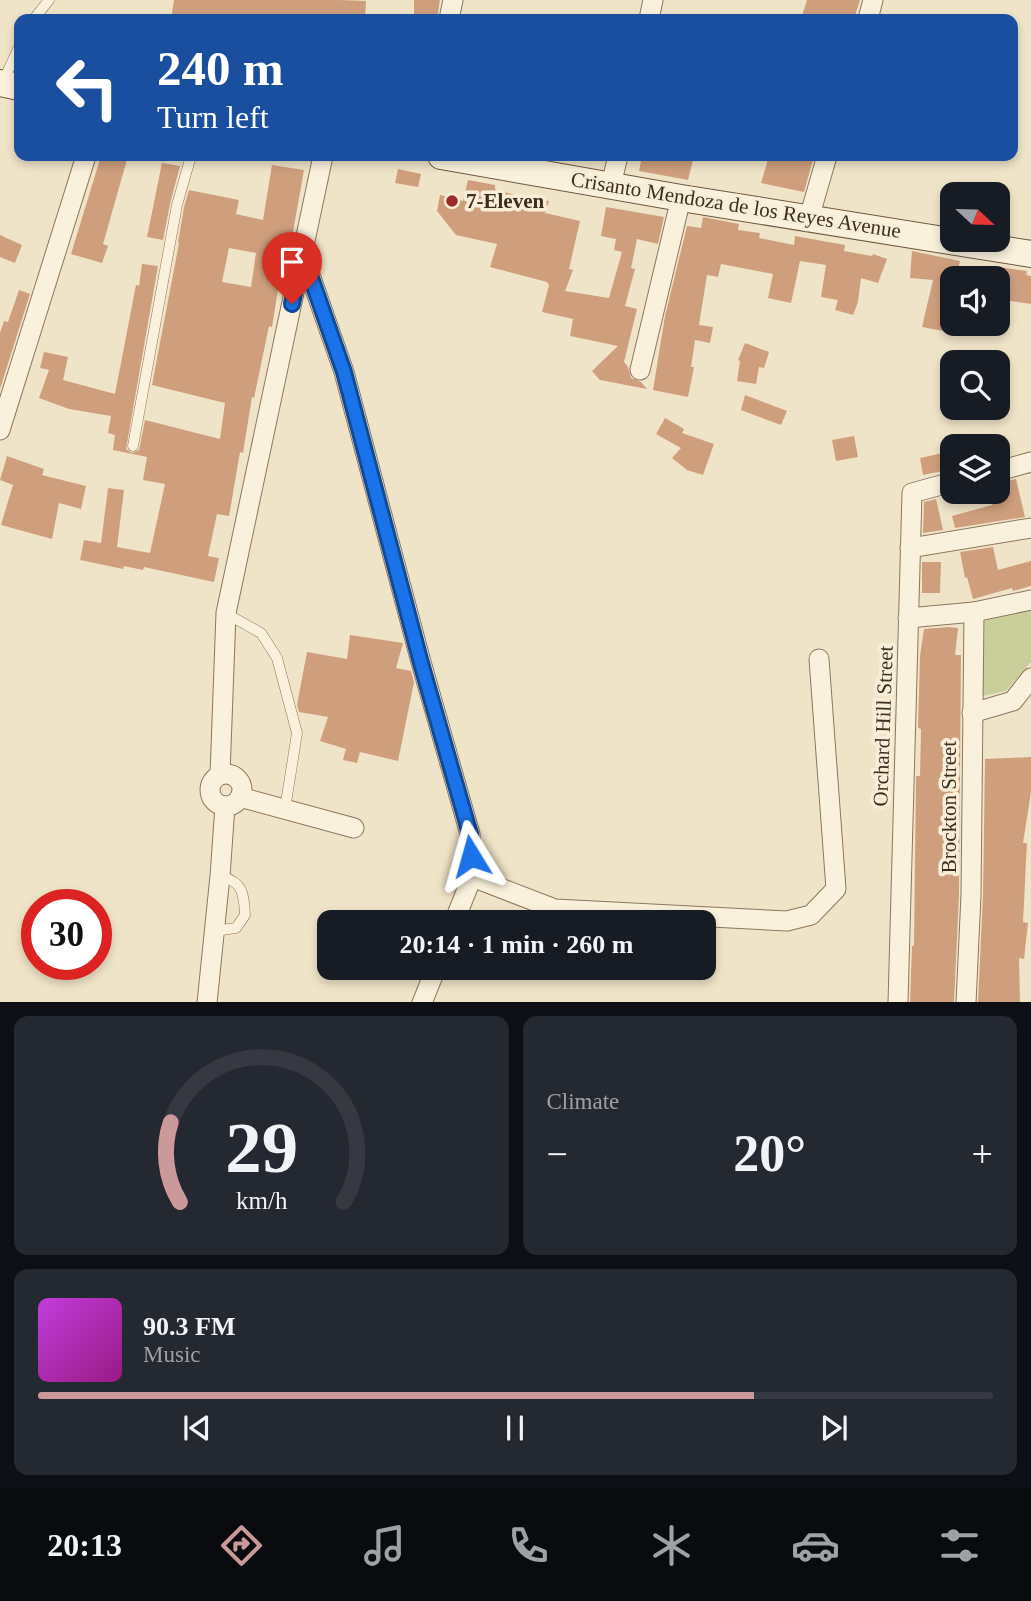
<!DOCTYPE html>
<html lang="en">
<head>
<meta charset="utf-8">
<style>
	:root { --surface:#171b24; --page:#242831; --text:#f1f3f6; --muted:#9ea1a6; --line:#363941; --accent:#cc999b }
	body { margin:0; font-family:"Times New Roman",serif; background:var(--page); color:var(--text); height:100vh; display:flex; flex-direction:column; font-size:26px; white-space:nowrap }
	* { box-sizing:border-box; margin:0 }
	p { font-size:23px; color:var(--muted) }
	.icon { flex:none; width:38px; height:38px; fill:none; stroke:currentColor; stroke-width:2; stroke-linecap:round; stroke-linejoin:round }
	.map { position:relative; height:1002px; overflow:hidden }
	.drawer { display:flex; flex-direction:column; gap:14px; padding:14px; background:#0d0f14; flex:1 }
	.drawer>* { flex:none }
	.hud { position:absolute; left:14px; top:14px; width:1004px; height:147px; border-radius:14px; box-shadow:0 4px 10px #0003; background:#1a4fa0; color:#fff; overflow:hidden }
	.needle { width:46px; rotate:112deg }
	.controls { position:absolute; left:940px; top:182px; display:grid; gap:14px }
	.controls a { display:grid; place-items:center; width:70px; height:70px; border-radius:14px; background:var(--surface); box-shadow:0 4px 10px #0003; font-size:35px }
	.speed { position:absolute; left:21px; top:889px; display:flex; gap:14px; font-size:35px; font-weight:700; text-align:center }
	.speed>* { display:grid; place-content:center; width:91px; height:91px; border-radius:50%; background:var(--surface); box-shadow:0 4px 10px #0003; line-height:1 }
	.speed .limit { border:10px solid #d22; background:#fff; color:#111 }
	.pin { position:absolute; display:grid; place-items:center; width:60px; height:60px; color:#fff; margin:-72px -30px; border-radius:50% 50% 50% 0; rotate:-45deg; box-shadow:0 0 7px #0007 }
	.pin .icon { rotate:45deg }
	.me { position:absolute; width:77px; margin:-38px; rotate:352deg; stroke-linejoin:round; filter:drop-shadow(0 0 5px #0008) }
	.turn { display:flex; align-items:center; gap:24px; height:147px; padding:0 28px; font-size:32px }
	.turn .icon { width:91px; height:91px; stroke-width:2.5 }
	.turn b { display:block; font-size:49px; line-height:60px }
	.big { font-size:52px; font-weight:700; line-height:1.1 }
	.drawer .widget { flex:1; display:flex; flex-direction:column; justify-content:center; gap:10px; min-width:0; padding:0 24px; border-radius:14px; background:var(--page) }
	.drawer .dial { align-items:center; gap:0 }
	.dial svg { height:182px; overflow:visible; fill:none; stroke:var(--line); stroke-width:7; stroke-linecap:round; text-anchor:middle }
	.dial text { fill:var(--text); stroke:none }
	.song { display:flex; align-items:center; gap:21px }
	.cover { width:84px; height:84px; border-radius:10px; background:linear-gradient(135deg,hsl(290 70% 55%),hsl(310 70% 35%)) }
	.played { height:7px; border-radius:4px; background:linear-gradient(90deg,var(--accent) 75%,var(--line) 75%) }
	.keys { display:flex; justify-content:space-around; direction:ltr }
	.heat { display:flex; justify-content:space-between; align-items:center; font-size:38px; direction:ltr }
	.drawer .tiles { flex:1; display:grid; gap:14px; grid-template-columns:1fr 1fr }
	.widget:last-child { grid-column:span 2 }
	.trip { position:absolute; left:317px; top:910px; width:399px; height:70px; border-radius:14px; background:var(--surface); box-shadow:0 4px 10px #0003; font-weight:700; line-height:70px; text-align:center }
	.menu { display:flex; height:112px; justify-content:space-around; align-items:center; background:#090b0e; color:var(--muted) }
	.menu .icon { width:49px; height:49px }
	.menu .selected { color:var(--accent) }
	.menu b { font-size:32px; color:var(--text) }
	.map>svg:first-child { display:block }
	.green { fill:#c9cf9b }
	.building { fill:#cf9f7d; fill-rule:evenodd }
	.lines { fill:none; stroke-linecap:round; stroke-linejoin:round }
	.service-casing { stroke:#8d765c; stroke-width:11 }
	.minor-casing { stroke:#8d765c; stroke-width:21 }
	.secondary-casing { stroke:#6f573f; stroke-width:28 }
	.service { stroke:#faf1dc; stroke-width:10 }
	.minor { stroke:#faf1dc; stroke-width:19 }
	.secondary { stroke:#faf1dc; stroke-width:26 }
	.route-casing { stroke:#114b97; stroke-width:18 }
	.route { stroke:#1a73e8; stroke-width:12 }
	.poi-dot { fill:#9e2a2b; stroke:#f7eed8; stroke-width:2.5 }
	.labels { text-anchor:middle; stroke-width:7; stroke-linejoin:round; paint-order:stroke }
	.poi-label { font-size:21px; font-weight:bold; fill:#3d2e20; stroke:#f7eed8; text-anchor:start }
	.street-label { font-size:21px; fill:#3d2e20; stroke:#f7eed8 }
</style>
</head>
<body>
<div class="map">
<svg width="1031" height="1003" viewBox="0 0 1031 1003">
	<rect width="100%" height="100%" fill="#f0e4c8"/>
	<polygon class="green" points="1031,608 1031,662 1006,691 983,696 981,622"/>
	<g class="building">
		<polygon points="174,0 338,0 366,1 365,19 171,19"/>
		<polygon points="414,0 440,0 437,19 414,19"/>
		<polygon points="807,0 860,0 854,19 801,19"/>
		<polygon points="101,156 128,156 103,244 108,246 102,263 71,254"/>
		<polygon points="642,156 694,156 688,180 639,171"/>
		<polygon points="769,156 814,156 804,192 761,183"/>
		<polygon points="162,163 180,166 170,204 163,240 147,237"/>
		<path d="M272 165 304 170 288 260 283 259 272 327 269 326 254 398 252 397 243 453 240 452 229 516 217 514 208 556 219 558 214 582 144 567 143 570 124 566 123 569 80 560 84 540 101 543 108 488 124 490 117 547 150 553 165 484 143 480 147 457 113 450 115 435 108 433 111 416 69 409 39 398 49 370 40 368 44 352 68 357 63 380 115 394 136 285 139 286 142 264 158 266 126 449 132 453 139 450 145 420 220 439 225 403 152 385 179 243H178L184 207 189 190 239 200 236 214 263 220ZM229 248 256 253 251 287 222 282Z"/>
		<polygon points="398,169 421,174 418,187 395,183"/>
		<polygon points="468,180 495,185 495,189 533,201 534,197 549,201 545,213 580,221 569,269 573,270 565,291 609,298 622,252 614,250 616,239 601,236 606,207 664,217 658,244 637,239 631,268 635,269 625,306 637,309 624,362 628,367 631,378 641,382 647,389 600,380 592,371 618,346 570,336 573,319 542,312 549,285 547,282 490,267 497,244 456,235 437,211 440,195 463,201"/>
		<polygon points="703,217 739,224 738,230 760,233 759,238 794,245 795,236 845,245 844,251 872,256 873,254 887,259 878,283 861,278 858,302 853,315 835,310 838,300 821,297 826,265 800,261 791,303 768,298 773,274 721,264 718,277 707,275 699,325 713,327 710,343 695,340 691,367 694,367 688,397 653,390 665,316 687,226 701,228"/>
		<polygon points="0,235 22,245 15,263 0,257"/>
		<polygon points="912,251 960,261 956,278 952,278 952,301 949,301 943,331 922,327 933,280 910,278"/>
		<polygon points="998,267 1027,271 1026,275 1031,276 1031,304 998,299"/>
		<polygon points="19,290 30,294 0,389 0,333 4,321 8,322"/>
		<polygon points="745,343 769,352 764,368 759,367 756,384 737,381 740,361 738,360"/>
		<polygon points="745,395 787,411 781,425 741,410"/>
		<polygon points="665,418 684,429 682,433 714,444 703,475 687,470 672,458 681,448 656,434"/>
		<polygon points="854,436 858,457 836,461 832,440"/>
		<polygon points="952,451 952,469 923,475 920,458"/>
		<polygon points="7,456 44,469 42,475 86,486 81,509 59,503 52,539 1,525 13,485 0,480"/>
		<polygon points="1016,479 1025,517 955,528 952,516 992,505 989,492 998,492 998,483"/>
		<polygon points="936,499 943,530 923,533 924,502"/>
		<polygon points="993,547 998,570 1031,561 1031,586 1013,591 1012,588 973,599 967,577 965,578 960,552"/>
		<polygon points="922,562 941,562 940,593 922,593"/>
		<polygon points="948,627 958,628 955,655 961,655 959,895 954,1003 910,1003 912,946 914,946 916,776 920,776 921,729 918,728 920,656 924,629"/>
		<polygon points="350,635 403,643 396,668 411,671 414,682 398,761 360,752 357,763 343,760 346,749 320,741 328,717 299,712 297,705 307,652 347,659"/>
		<polygon points="1031,757 1031,792 1023,843 1027,843 1023,922 1028,923 1024,959 1019,958 1020,1003 978,1003 983,895 985,759"/>
	</g>
	<g class="lines">
		<g class="service-casing">
			<g id="service">
				<polyline points="34,19 49,0"/>
				<polyline points="3,82 19,47"/>
				<polyline points="133,446 177,205 191,156"/>
				<polyline points="227,614 261,633 277,658 297,733 285,809"/>
				<path d="M214 931 236 928 245 915C244 893 243 882 220 876"/>
			</g>
		</g>
		<g class="minor-casing">
			<g id="minor">
				<polyline points="449,19 453,0"/>
				<polyline points="649,19 653,0"/>
				<polyline points="868,19 873,0"/>
				<polyline points="611,185 618,156"/>
				<polyline points="809,218 827,156"/>
				<polyline points="302,252 344,372 421,662 470,834 472,877 454,922"/>
				<polyline points="640,370 681,198"/>
				<polyline points="0,430 86,156"/>
				<polyline points="998,471 1031,462"/>
				<polyline points="910,548 1031,528"/>
				<polyline points="908,618 974,612 1031,600"/>
				<polyline points="972,713 1013,701 1031,678"/>
				<circle cx="226" cy="790" r="16"/>
				<polyline points="220,775 226,613 323,156"/>
				<polyline points="240,797 354,828"/>
				<polyline points="472,877 555,909 787,921 811,915 836,889 819,659"/>
				<polyline points="207,1003 220,876 225,806"/>
				<polyline points="422,1003 436,968"/>
				<polyline points="898,1003 912,493 952,482"/>
				<polyline points="966,1003 971,895 974,612"/>
			</g>
		</g>
		<g class="secondary-casing">
			<g id="secondary">
				<polyline points="0,83 19,87"/>
				<polyline points="441,156 681,198 1031,254"/>
			</g>
		</g>
		<use href="#service" class="service"/>
		<use href="#minor" class="minor"/>
		<use href="#secondary" class="secondary"/>
	</g>
	<g class="lines">
		<g class="route-casing">
			<polyline id="route" points="292,304 302,252 344,372 421,663 470,834 471,856"/>
		</g>
		<use href="#route" class="route"/>
	</g>
	<circle class="poi-dot" cx="452" cy="201" r="7"/>
	<g class="labels">
		<g class="poi-label">
			<text x="466" y="208">7-Eleven</text>
		</g>
		<g class="street-label">
			<text transform="translate(736 205) rotate(9)" y="7">Crisanto Mendoza de los Reyes Avenue</text>
			<text transform="translate(883 726) rotate(-88)" y="7">Orchard Hill Street</text>
			<text transform="translate(949 807) rotate(-90)" y="7">Brockton Street</text>
		</g>
	</g>
</svg>
<div class="controls">
<a><svg class="needle" viewBox="-14 -14 28 28"><path d="M0-13l5 13h-10z" fill="#e53935"/><path d="M0 13l5-13h-10z" fill="#9ea1a6"/></svg></a>
<a><svg class="icon" aria-label="sound" viewBox="0 0 24 24"><path d="M4 9h4l5-4v14l-5-4H4zM17 9q2 3 0 6"/></svg></a>
<a><svg class="icon" aria-label="search" viewBox="0 0 24 24"><circle cx="10" cy="10" r="6"/><path d="M15 15l6 6"/></svg></a>
<a><svg class="icon" aria-label="layers" viewBox="0 0 24 24"><path d="M12 4l9 5-9 5-9-5zM3 14l9 5 9-5"/></svg></a>
</div>
<div class="speed"><div class="limit">30</div></div>
<div class="pin" style="left:292px;top:304px;background:#d93025"><svg class="icon" aria-label="arrive" viewBox="0 0 24 24"><path d="M6 21V4h12l-3 4 3 4H6"/></svg></div>
<svg class="me" style="left:471px;top:856px" viewBox="-20 -20 40 40"><path d="M0-17L14 15 0 8-14 15z" fill="#1a73e8" stroke="#fff" stroke-width="4"/></svg>
<div class="trip">20:14 · 1 min · 260 m</div>
<div class="hud">
<div class="turn"><svg class="icon" aria-label="left" viewBox="0 0 24 24"><path d="M17 20v-9H6M10 6l-5 5 5 5"/></svg><div><b>240 m</b>Turn left</div></div>
</div>
</div>
<section class="drawer">
<div class="tiles">
<div class="widget dial"><svg viewBox="0 0 100 80">
<path d="M14 69A42 42 0 1 1 86 69"/>
<path d="M14 69A42 42 0 0 1 10 34" stroke="#cc999b"/>
<text x="50" y="56" font-size="32" font-weight="700">29</text>
<text x="50" y="72" font-size="11">km/h</text>
</svg></div>
<div class="widget"><p>Climate</p>
<div class="heat"><a>−</a><b class="big">20°</b><a>+</a></div>
</div>
<div class="widget">
<div class="song"><i class="cover"></i><div><b>90.3 FM</b><p>Music</p></div></div>
<div class="played"></div>
<div class="keys"><svg class="icon" aria-label="previous" viewBox="0 0 24 24"><path d="M18 5L8 12l10 7zM5 5v14"/></svg><svg class="icon" aria-label="pause" viewBox="0 0 24 24"><path d="M8 5v14M16 5v14"/></svg><svg class="icon" aria-label="next" viewBox="0 0 24 24"><path d="M6 5l10 7-10 7zM19 5v14"/></svg></div>
</div>
</div>
</section>
<nav class="menu">
<b>20:13</b>
<svg class="icon selected" aria-label="directions" viewBox="0 0 24 24"><path d="M12 3l9 9-9 9-9-9zM9 14v-3h6M13 9l2 2-2 2"/></svg>
<svg class="icon" aria-label="music" viewBox="0 0 24 24"><path d="M9 18V5l10-2v13"/><circle cx="6" cy="18" r="3"/><circle cx="16" cy="16" r="3"/></svg>
<svg class="icon" aria-label="phone" viewBox="0 0 24 24"><path d="M5 4h4l2 5-3 2q2 4 5 5l2-3 5 2v4C11 20 4 13 5 4z"/></svg>
<svg class="icon" aria-label="climate" viewBox="0 0 24 24"><path d="M12 3v18M4 7l16 10M4 17L20 7"/></svg>
<svg class="icon" aria-label="car" viewBox="0 0 24 24"><path d="M5 17H2v-5l4-1 3-4h7l3 4 3 1v5h-3M9 17h6M6 11h13"/><circle cx="7" cy="17" r="2"/><circle cx="17" cy="17" r="2"/></svg>
<svg class="icon" aria-label="filters" viewBox="0 0 24 24"><path d="M4 7h16M4 17h16"/><circle cx="9" cy="7" r="2"/><circle cx="15" cy="17" r="2"/></svg>
</nav>
</body>
</html>
